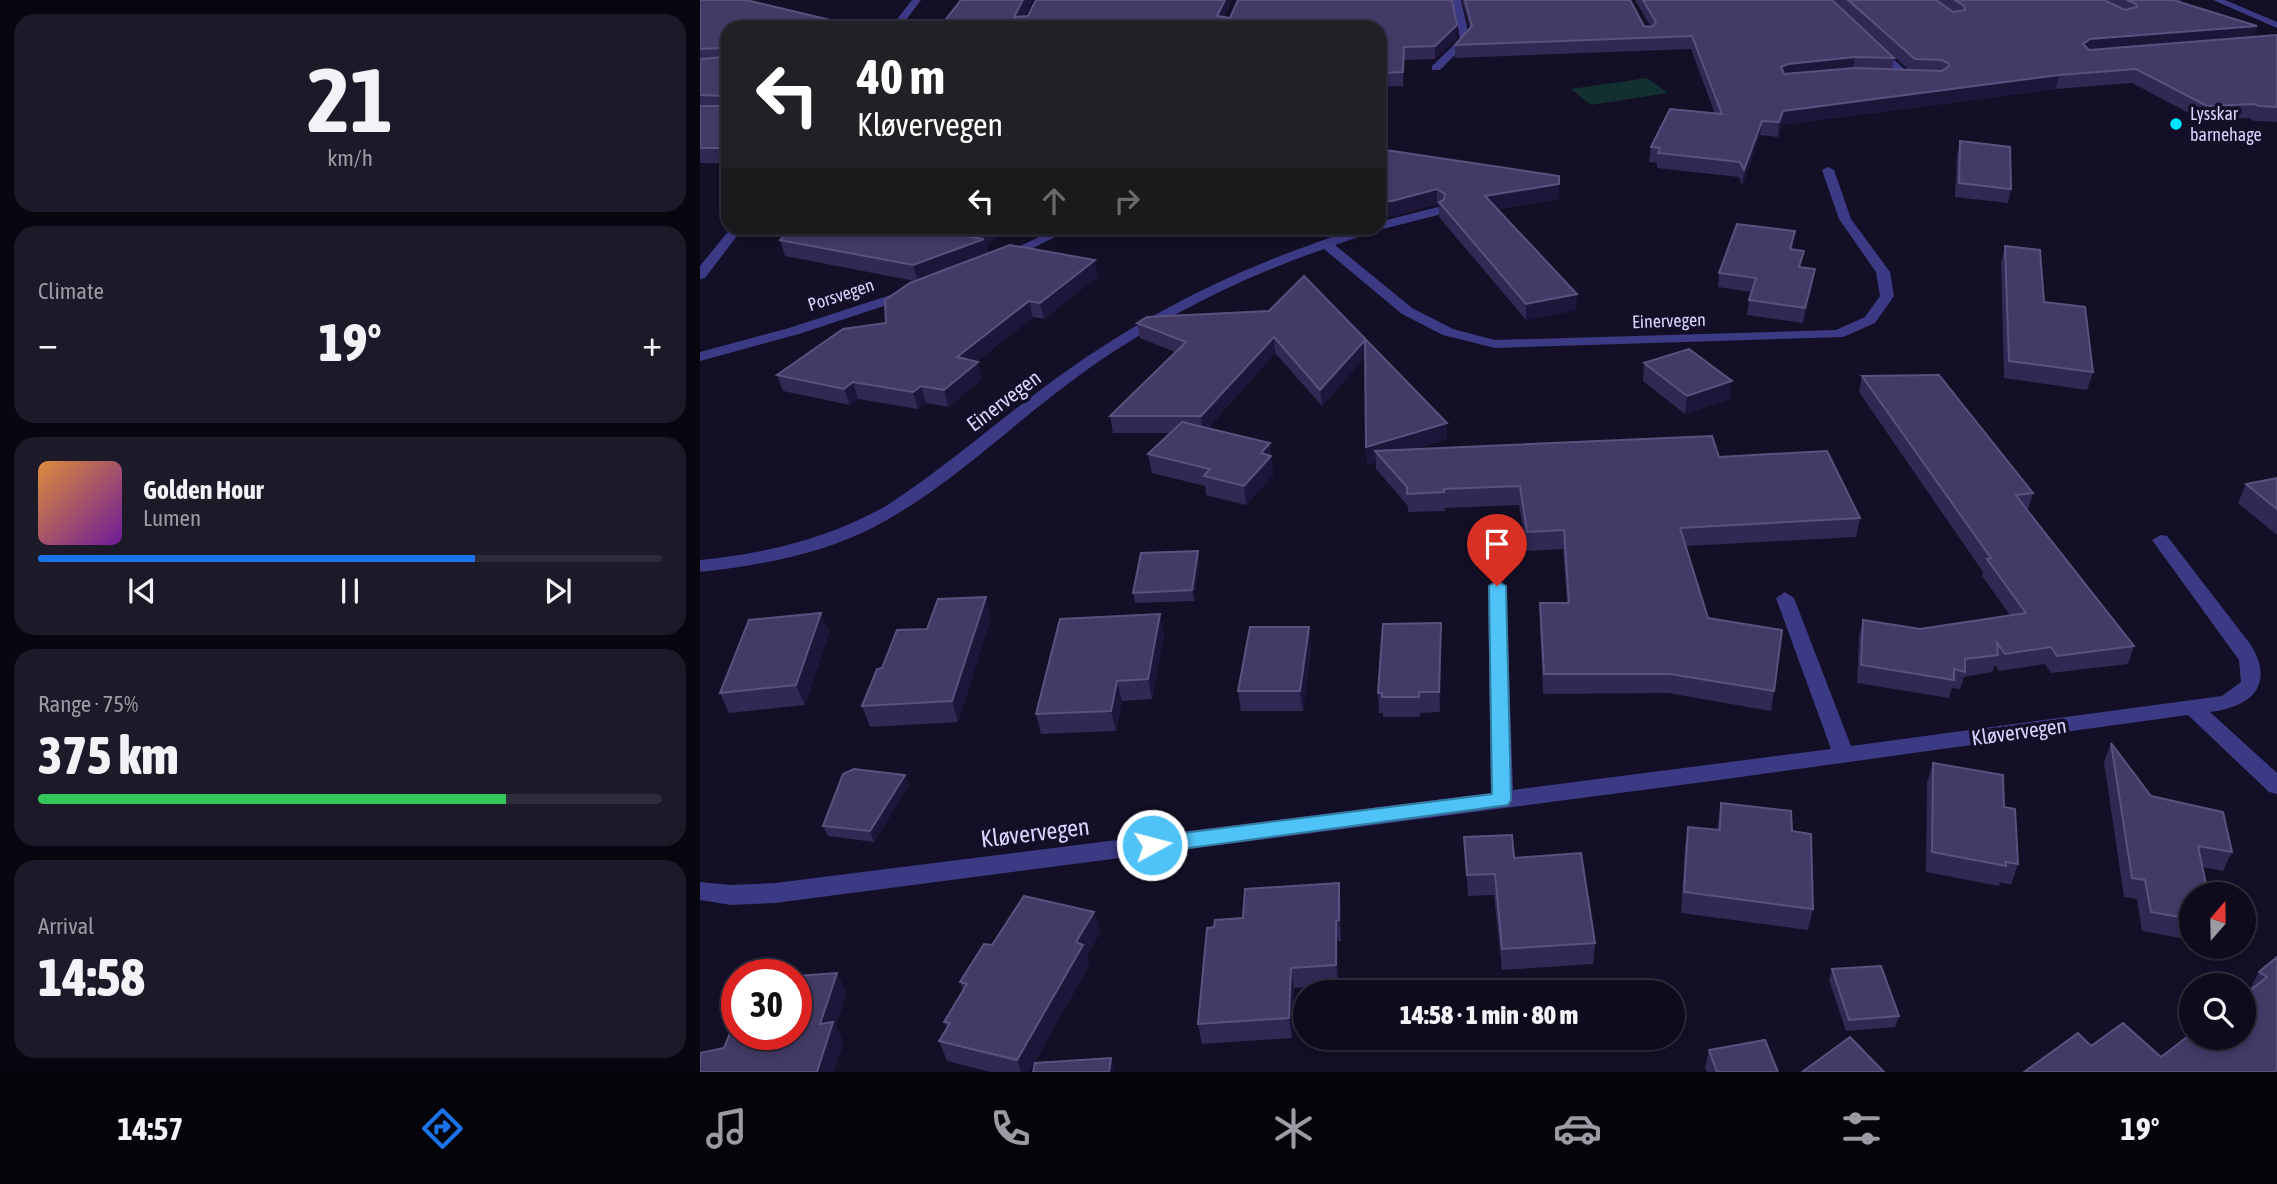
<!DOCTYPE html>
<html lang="en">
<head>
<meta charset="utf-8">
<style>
	:root { --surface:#0e0b1c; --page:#1c1929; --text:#f1f3f6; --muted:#9b9ba3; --line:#2e2b3b; --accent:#1a73e8 }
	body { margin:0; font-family:"Asap Condensed",sans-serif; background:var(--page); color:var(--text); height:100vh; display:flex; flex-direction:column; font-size:26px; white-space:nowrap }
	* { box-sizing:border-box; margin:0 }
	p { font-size:23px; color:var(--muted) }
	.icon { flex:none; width:38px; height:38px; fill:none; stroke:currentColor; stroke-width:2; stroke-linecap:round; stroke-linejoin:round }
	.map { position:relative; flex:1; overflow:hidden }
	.side { display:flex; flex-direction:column; gap:14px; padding:14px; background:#08060f; width:700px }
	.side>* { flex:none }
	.hud { position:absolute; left:21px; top:21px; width:665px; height:214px; border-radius:21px; box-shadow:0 4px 10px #0003,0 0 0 2px var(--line); background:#202124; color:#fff; overflow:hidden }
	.needle { width:46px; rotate:20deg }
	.tools { position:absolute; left:1479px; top:882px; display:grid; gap:14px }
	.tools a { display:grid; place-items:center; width:77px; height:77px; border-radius:50%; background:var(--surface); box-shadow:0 4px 10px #0003,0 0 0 2px var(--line); font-size:35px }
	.speed { position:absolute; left:21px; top:959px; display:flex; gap:14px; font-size:35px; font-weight:700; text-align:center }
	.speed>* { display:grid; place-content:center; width:91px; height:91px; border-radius:50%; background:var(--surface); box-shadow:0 4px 10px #0003,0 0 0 2px var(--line); line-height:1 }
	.speed .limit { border:10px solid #d22; background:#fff; color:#111 }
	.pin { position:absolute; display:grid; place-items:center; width:60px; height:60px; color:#fff; margin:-72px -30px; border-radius:50% 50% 50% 0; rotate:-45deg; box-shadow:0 0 7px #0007 }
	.pin .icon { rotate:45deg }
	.me { position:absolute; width:77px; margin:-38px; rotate:83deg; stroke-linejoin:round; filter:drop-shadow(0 0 5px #0008) }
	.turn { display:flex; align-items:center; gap:24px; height:147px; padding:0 21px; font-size:32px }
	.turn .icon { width:91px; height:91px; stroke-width:2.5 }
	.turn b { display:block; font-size:49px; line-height:60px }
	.lanes { display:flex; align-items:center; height:66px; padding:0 21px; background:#0003; justify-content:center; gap:35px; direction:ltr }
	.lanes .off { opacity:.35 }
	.big { font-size:52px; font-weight:800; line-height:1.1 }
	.side .tile { flex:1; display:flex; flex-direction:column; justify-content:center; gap:10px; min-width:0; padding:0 24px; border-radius:21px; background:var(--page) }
	.side .dial { align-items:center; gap:0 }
	.dial b { font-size:91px; line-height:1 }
	.song { display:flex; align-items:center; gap:21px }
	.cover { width:84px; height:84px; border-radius:10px; background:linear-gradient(135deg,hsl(30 70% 55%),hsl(280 70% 35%)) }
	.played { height:7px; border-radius:4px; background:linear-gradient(90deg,var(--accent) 70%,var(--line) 70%) }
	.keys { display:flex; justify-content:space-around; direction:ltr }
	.heat { display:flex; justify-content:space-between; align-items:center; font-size:38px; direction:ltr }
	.charge { height:10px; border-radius:5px; background:linear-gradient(90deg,#34c759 75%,var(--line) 0) }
	.trip { position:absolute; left:593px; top:980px; width:392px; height:70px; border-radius:35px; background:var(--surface); box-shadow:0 4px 10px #0003,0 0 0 2px var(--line); font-weight:800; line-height:70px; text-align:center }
	.menu { display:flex; height:112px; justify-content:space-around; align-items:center; background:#06040b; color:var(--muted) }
	.menu .icon { width:49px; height:49px }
	.menu .selected { color:var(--accent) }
	.menu b { font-size:32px; color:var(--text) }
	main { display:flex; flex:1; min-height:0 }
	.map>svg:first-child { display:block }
	.green { fill:#12302f }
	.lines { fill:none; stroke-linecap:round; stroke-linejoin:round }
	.minor { fill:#3d3a85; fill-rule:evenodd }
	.tertiary { fill:#3d3a85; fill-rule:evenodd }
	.wall { fill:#312854; fill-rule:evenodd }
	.shaded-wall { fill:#1d163a }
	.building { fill:#433a66; stroke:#5a527e; stroke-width:2 }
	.route { fill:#4fc3f7; stroke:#337fa1; stroke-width:2 }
	.poi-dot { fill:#00e5ff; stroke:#130f26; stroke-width:2.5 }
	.labels { text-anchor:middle; stroke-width:7; stroke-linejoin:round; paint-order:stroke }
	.far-poi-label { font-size:18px; fill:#d9d4ff; stroke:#130f26; text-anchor:start }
	.far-street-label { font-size:18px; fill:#d9d4ff; stroke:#130f26 }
	.street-label { font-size:21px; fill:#d9d4ff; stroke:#130f26 }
	.near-street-label { font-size:24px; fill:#d9d4ff; stroke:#130f26 }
</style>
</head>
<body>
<main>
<section class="side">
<div class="tile dial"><b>21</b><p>km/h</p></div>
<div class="tile"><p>Climate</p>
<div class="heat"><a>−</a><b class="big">19°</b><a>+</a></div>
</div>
<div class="tile">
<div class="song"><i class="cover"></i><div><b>Golden Hour</b><p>Lumen</p></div></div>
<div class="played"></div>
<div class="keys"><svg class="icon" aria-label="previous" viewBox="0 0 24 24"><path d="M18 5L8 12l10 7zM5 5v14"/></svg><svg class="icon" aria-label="pause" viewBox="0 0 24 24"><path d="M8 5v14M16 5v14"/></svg><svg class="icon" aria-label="next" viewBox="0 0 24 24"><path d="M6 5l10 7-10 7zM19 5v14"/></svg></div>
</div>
<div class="tile"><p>Range · 75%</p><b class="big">375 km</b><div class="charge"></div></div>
<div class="tile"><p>Arrival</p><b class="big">14:58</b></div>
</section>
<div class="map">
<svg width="1577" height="1072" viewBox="0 0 1577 1072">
	<rect width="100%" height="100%" fill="#130f26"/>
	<polygon class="green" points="947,78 968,93 891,105 871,89"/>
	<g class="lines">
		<g class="minor">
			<polygon points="212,0 221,0 200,28 190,28"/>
			<polygon points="753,0 761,0 770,40 740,70 732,70 732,66 760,39"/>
			<polygon points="1172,45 1178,45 1212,76 1212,80 1204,80 1172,49"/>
			<path d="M1128 167 1134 170 1151 219 1190 272 1194 296 1175 323 1143 337 795 348 743 335 702 314 624 249C540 278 461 318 388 369 316 420 252 486 174 527 120 555 60 565 0 572V560C67 553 127 539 186 506 242 470 293 425 347 385 421 330 501 286 588 253 617 243 648 228 679 228V222L738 207 744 211 742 214 679 230 635 245 712 308 753 329 795 340 1136 330 1165 317 1180 296 1176 272 1139 219 1122 170Z"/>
			<polygon points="31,228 43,228 5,278 0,279 0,266"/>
			<polygon points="358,228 373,228 309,260 299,260 297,257"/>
			<polygon points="206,290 213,294 211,297 99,334 0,361 0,352 89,328"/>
			<path d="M1461 535 1467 536 1551 645C1575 686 1551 707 1510 712L1577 773V794L1569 792 1488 715 1019 780 75 903 31 905 0 900V882L31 885 75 883 791 793 788 586 797 580 806 586 813 790 1131 749 1076 598 1085 592 1094 598 1151 746 1522 696 1541 682 1539 660 1452 540Z"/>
		</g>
		<polygon class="tertiary" points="1513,0 1525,0 1577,22 1577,28"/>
	</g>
	<g class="wall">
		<polygon points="0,0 28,28 28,163 0,163"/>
		<polygon points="261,0 333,0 324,17 328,16 336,0 335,0 532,0 524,17 757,25 757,38 735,59 704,60 703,86 679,87 679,28 239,28"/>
		<path d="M762 0H930L944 26 951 27 935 0H1482L1481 2 1557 26 1554 37 1577 35V122L1554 121 1549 118 1502 120 1432 83 1356 89 1081 125 1078 137 1060 135 1042 186 1039 177 957 168V163L949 162 951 147 1015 114 991 49 755 58V45L770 29ZM1139 6 1209 70 1192 69 1194 58Z"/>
		<polygon points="1260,141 1311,189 1308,203 1255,197 1257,155"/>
		<polygon points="679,149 859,199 797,209 876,310 826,320 739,217 739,205 737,204 693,216 679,217"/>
		<polygon points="1095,231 1092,249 1101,267 1115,269 1113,283 1103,323 1047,315 1049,300 1051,292 1018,287 1019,273"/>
		<polygon points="80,240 286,246 288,253 398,276 344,319 333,317 276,362 282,379 248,407 226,403 218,409 158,399 150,405 83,391 77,375 186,323 215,281 85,256"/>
		<polygon points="1305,246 1393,372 1387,390 1304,378 1301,263"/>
		<polygon points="604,276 747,439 716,449 1019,457 1160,518 1156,537 986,546 1008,618 1074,691 1071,711 968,693 843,694 840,622 840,603 867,603 863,549 827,551 819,505 745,508 745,511 708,512 708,506 676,469 676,462 667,464 665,357 622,406 575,353 508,428 570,443 573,475 546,505 506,495 505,486 452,473 448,454 470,433 413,433 410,416 475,352 440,338 437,323 569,311"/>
		<polygon points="944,363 1030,399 985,414 943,381"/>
		<polygon points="1162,376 1333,493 1328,510 1326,510 1434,646 1428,664 1351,673 1345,664 1299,671 1295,665 1292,672 1264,677 1260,689 1252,688 1249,698 1157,683 1159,637 1163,620 1220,629 1310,615 1282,576 1283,572 1159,392"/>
		<polygon points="1577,478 1577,535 1538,503 1546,484"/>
		<polygon points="498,551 499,561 494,601 435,603 433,593"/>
		<polygon points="121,613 129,633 105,705 29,713 20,693"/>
		<polygon points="291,617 258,722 170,727 162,706 182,668 227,629"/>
		<polygon points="464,634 452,699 422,701 416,731 341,734 336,714"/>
		<polygon points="741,643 740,712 720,713 720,717 683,717 683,713 679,713 678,693"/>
		<polygon points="611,647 603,711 541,711 538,691"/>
		<polygon points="1411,743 1451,796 1532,852 1523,871 1502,867 1491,894 1491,940 1442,931 1437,899 1424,897 1404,762"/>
		<polygon points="1233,763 1304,807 1318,864 1311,885 1300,882 1299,886 1226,872 1227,783"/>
		<polygon points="209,785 174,842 128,836 123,826"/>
		<polygon points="1021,803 1092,831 1113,909 1108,930 981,913 985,847 988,827 1017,830"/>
		<polygon points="764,837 814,858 895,943 893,964 802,970 794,895 768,896"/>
		<polygon points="641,903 641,941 638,941 638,985 594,988 592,1038 502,1044 498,1024 514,927 543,918"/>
		<polygon points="394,912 400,932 387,955 389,965 329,1072 290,1072 247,1061 239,1041 247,1028 244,1022 263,990 260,982 292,945"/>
		<polygon points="1577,957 1577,1072 1324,1072 1378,1033 1391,1046 1423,1023 1461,1057 1491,1034 1491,1038 1544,1038 1544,995 1548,992 1559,972"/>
		<polygon points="1132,969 1199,1016 1195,1027 1146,1031 1129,980"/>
		<polygon points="1009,1050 1078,1072 1007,1072 1005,1068"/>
	</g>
	<g class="shaded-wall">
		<polygon points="323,0 333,0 317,28 314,17"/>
		<polygon points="525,0 532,0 518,28 517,16"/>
		<polygon points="757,25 757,38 735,59 735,46"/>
		<polygon points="1557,26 1553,39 1387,52 1383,44 1390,39"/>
		<polygon points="1155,57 1153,70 1086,77 1081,67 1088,64"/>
		<polygon points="1359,75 1356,89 1081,125 1078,137 1079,122 1083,111"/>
		<polygon points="1062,121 1060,135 1042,186 1044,170"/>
		<polygon points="859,184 859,199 785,211 785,196"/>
		<polygon points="737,189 737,204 693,216 679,217 679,202"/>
		<polygon points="285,228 312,228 286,246 288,255 218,282 213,265 271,237"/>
		<polygon points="395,260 398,276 344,319 340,303"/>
		<polygon points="1115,269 1113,283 1103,323 1105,308"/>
		<polygon points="877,294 876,310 826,320 826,304"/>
		<polygon points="329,301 333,317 261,373 257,357"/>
		<polygon points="574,337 575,353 503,433 501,416"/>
		<polygon points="665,340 666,356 622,406 620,390"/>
		<polygon points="278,362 282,379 248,407 244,390"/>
		<polygon points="1032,381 1030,399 985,414 987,396"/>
		<polygon points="153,382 158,399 150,405 144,389"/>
		<polygon points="221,386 226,403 218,409 213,392"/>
		<polygon points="747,423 747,439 682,460 675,451 676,462 667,464 666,447"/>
		<polygon points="570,443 573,475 546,505 544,486 561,453"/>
		<polygon points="498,551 499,561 494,601 492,590"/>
		<polygon points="286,597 291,617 258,722 252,701"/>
		<polygon points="121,613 129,633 105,705 96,685"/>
		<polygon points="460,614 464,634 452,699 448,679"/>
		<polygon points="741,623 741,643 740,712 739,692"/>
		<polygon points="609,627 611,647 603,711 600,691"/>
		<polygon points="417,681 422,701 416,731 411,711"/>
		<polygon points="205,775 209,785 174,842 170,831"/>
		<polygon points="639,883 641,903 641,941 639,920"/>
		<polygon points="394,912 400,932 387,955 389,965 329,1072 321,1072 317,1060 376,942"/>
		<polygon points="636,921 638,941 638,985 636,965"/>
		<polygon points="591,968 594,988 592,1038 589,1018"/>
		<polygon points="137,973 147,993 136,1027 144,1043 134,1072 117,1072 120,1024"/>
		<polygon points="411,1058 414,1068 414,1072 409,1072"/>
	</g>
	<g class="building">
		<polygon points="0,0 46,0 151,25 149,28 28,28 28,147 26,148 0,148 0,106 23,106 26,104 25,96 0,95 0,59 24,57 26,54 22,48 0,49"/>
		<polygon points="261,0 323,0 314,17 328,16 336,0 525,0 517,16 530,18 538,0 752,0 757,25 735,46 704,47 703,72 679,73 679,28 239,28"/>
		<polygon points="765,0 930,0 944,26 952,27 956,22 943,0 1132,0 1194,58 1155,57 1088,64 1081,67 1084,74 1155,68 1242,71 1249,66 1248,63 1242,60 1215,59 1148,0 1236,0 1253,12 1265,10 1264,6 1255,0 1404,0 1425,10 1437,7 1436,4 1427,0 1473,0 1557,26 1390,39 1383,44 1389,50 1577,35 1577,107 1559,106 1554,104 1507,106 1436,69 1359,75 1083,111 1079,122 1062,121 1044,170 1040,162 958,153 960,148 951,147 970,109 1022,114 992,36 755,45 772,26"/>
		<polygon points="1260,141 1310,147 1311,189 1259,183"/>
		<polygon points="679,149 859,176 859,184 785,196 877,294 826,304 739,202 744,200 745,194 737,189 692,201 679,202"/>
		<polygon points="1037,224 1095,231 1090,249 1104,251 1099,267 1115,269 1105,308 1049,300 1056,278 1019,273"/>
		<polygon points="91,228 285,228 271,237 284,239 213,265 80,240"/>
		<polygon points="310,245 395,260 340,303 329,301 257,357 278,362 244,390 221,386 213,392 153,382 144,389 77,375 143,329 186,323 185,300 210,283"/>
		<polygon points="1305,246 1340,250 1344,302 1385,307 1393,372 1309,361"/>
		<polygon points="604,276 747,423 666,447 665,340 620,390 574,337 501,416 410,416 486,342 437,323 447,317 569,311"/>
		<polygon points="989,349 1032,381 987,396 944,363"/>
		<polygon points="1239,375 1333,493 1316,495 1327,510 1434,646 1357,656 1351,647 1305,654 1297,643 1298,655 1265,659 1265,672 1254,669 1254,680 1161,665 1163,620 1220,629 1326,613 1287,559 1291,558 1162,376"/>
		<polygon points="482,422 570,443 561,453 571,456 544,486 504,476 510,469 448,454"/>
		<polygon points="1012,436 1019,457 1127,451 1160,518 980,528 1008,618 1082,630 1074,691 970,674 844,674 840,603 869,603 864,530 827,532 820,486 744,489 744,492 707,494 707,487 675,451"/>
		<polygon points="1577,478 1577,509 1546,484"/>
		<polygon points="498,551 492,590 433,593 441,553"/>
		<polygon points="286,597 252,701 162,706 177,669 182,668 197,630 227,629 238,599"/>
		<polygon points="121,613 96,685 20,693 49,620"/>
		<polygon points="460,614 448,679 417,681 411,711 336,714 360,619"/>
		<polygon points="741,623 739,692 719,692 719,697 682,697 682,693 678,693 683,624"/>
		<polygon points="550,627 609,627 600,691 538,691"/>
		<polygon points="1411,743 1451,796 1523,812 1532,852 1498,846 1508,894 1491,894 1491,919 1451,912 1445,880 1432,878"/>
		<polygon points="1233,763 1303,775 1304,807 1315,809 1318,864 1306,862 1306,866 1232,852"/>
		<polygon points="154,769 205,775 170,831 123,826 143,774"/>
		<polygon points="1021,803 1091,811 1092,831 1111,834 1113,909 984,892 988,827 1020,830"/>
		<polygon points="812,835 814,858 881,853 895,943 802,949 795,874 767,875 764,837"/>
		<polygon points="639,883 639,920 636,921 636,965 591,968 589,1018 498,1024 507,928 514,927 515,920 543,918 545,889"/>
		<polygon points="324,896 394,912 376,942 383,945 317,1060 239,1041 250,1023 244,1022 267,984 260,982 284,944 292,945"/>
		<polygon points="1577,957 1577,1070 1574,1072 1324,1072 1378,1033 1391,1046 1423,1023 1461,1057 1491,1034 1491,1038 1544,1038 1544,995 1567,977 1559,972"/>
		<polygon points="1181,966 1199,1016 1149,1020 1132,969"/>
		<polygon points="137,973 120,1024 133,1022 117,1072 0,1072 0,1053 24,1048 37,1016 37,1034 96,1034 96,976"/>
		<polygon points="1150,1037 1184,1072 1102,1072"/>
		<polygon points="1065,1040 1078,1072 1017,1072 1009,1050"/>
		<polygon points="411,1058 409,1072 333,1072 335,1063"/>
	</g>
	<polygon class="route" points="797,581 806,586 811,800 808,805 452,853 445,850 442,845 445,839 452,837 792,794 789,586"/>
	<circle class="poi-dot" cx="1476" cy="124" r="7"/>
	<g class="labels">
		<g class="far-poi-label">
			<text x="1490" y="120">Lysskar<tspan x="1490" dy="21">barnehage</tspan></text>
		</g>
		<g class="far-street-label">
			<text transform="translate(141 295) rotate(-18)" y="6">Porsvegen</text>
			<text transform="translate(969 321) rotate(-2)" y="6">Einervegen</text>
		</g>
		<g class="street-label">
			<text transform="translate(304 401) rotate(-37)" y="7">Einervegen</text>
			<text transform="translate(1319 732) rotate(-8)" y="7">Kløvervegen</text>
		</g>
		<g class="near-street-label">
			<text transform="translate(335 833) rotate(-7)" y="8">Kløvervegen</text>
		</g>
	</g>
</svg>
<div class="tools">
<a><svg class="needle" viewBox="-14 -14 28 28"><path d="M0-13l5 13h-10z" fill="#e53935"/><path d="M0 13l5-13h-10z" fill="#9b9ba3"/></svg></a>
<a><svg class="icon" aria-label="search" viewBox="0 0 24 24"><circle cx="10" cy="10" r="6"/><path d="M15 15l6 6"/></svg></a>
</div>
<div class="speed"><div class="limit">30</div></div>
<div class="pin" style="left:797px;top:586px;background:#d93025"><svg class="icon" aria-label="arrive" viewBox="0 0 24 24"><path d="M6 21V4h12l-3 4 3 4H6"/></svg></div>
<svg class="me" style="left:452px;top:845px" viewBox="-20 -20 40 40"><circle r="17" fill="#4fc3f7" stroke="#fff" stroke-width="3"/><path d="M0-11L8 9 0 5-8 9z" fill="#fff"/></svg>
<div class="trip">14:58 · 1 min · 80 m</div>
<div class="hud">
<div class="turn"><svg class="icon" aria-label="left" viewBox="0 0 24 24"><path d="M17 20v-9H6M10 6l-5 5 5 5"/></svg><div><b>40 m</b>Kløvervegen</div></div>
<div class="lanes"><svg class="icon" aria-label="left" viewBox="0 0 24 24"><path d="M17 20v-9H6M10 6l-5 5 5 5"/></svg><svg class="icon off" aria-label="ahead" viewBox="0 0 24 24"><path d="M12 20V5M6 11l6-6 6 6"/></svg><svg class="icon off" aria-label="right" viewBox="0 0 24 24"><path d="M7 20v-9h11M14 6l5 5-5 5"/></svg></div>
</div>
</div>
</main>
<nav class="menu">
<b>14:57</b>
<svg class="icon selected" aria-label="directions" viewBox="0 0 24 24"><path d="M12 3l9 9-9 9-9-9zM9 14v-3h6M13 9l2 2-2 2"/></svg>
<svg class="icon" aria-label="music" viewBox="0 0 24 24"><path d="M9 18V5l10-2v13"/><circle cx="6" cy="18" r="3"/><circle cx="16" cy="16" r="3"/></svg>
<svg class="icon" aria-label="phone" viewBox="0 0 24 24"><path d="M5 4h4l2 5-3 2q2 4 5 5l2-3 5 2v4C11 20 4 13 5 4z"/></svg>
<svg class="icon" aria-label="climate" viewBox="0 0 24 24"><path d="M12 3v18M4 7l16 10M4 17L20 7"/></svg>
<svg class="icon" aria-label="car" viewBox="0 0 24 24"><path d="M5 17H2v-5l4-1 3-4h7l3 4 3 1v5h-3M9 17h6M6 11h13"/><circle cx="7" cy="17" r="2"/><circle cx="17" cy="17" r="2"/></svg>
<svg class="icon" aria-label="filters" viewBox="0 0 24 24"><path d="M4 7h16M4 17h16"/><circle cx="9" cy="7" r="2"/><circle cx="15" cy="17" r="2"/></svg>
<b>19°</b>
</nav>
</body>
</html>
